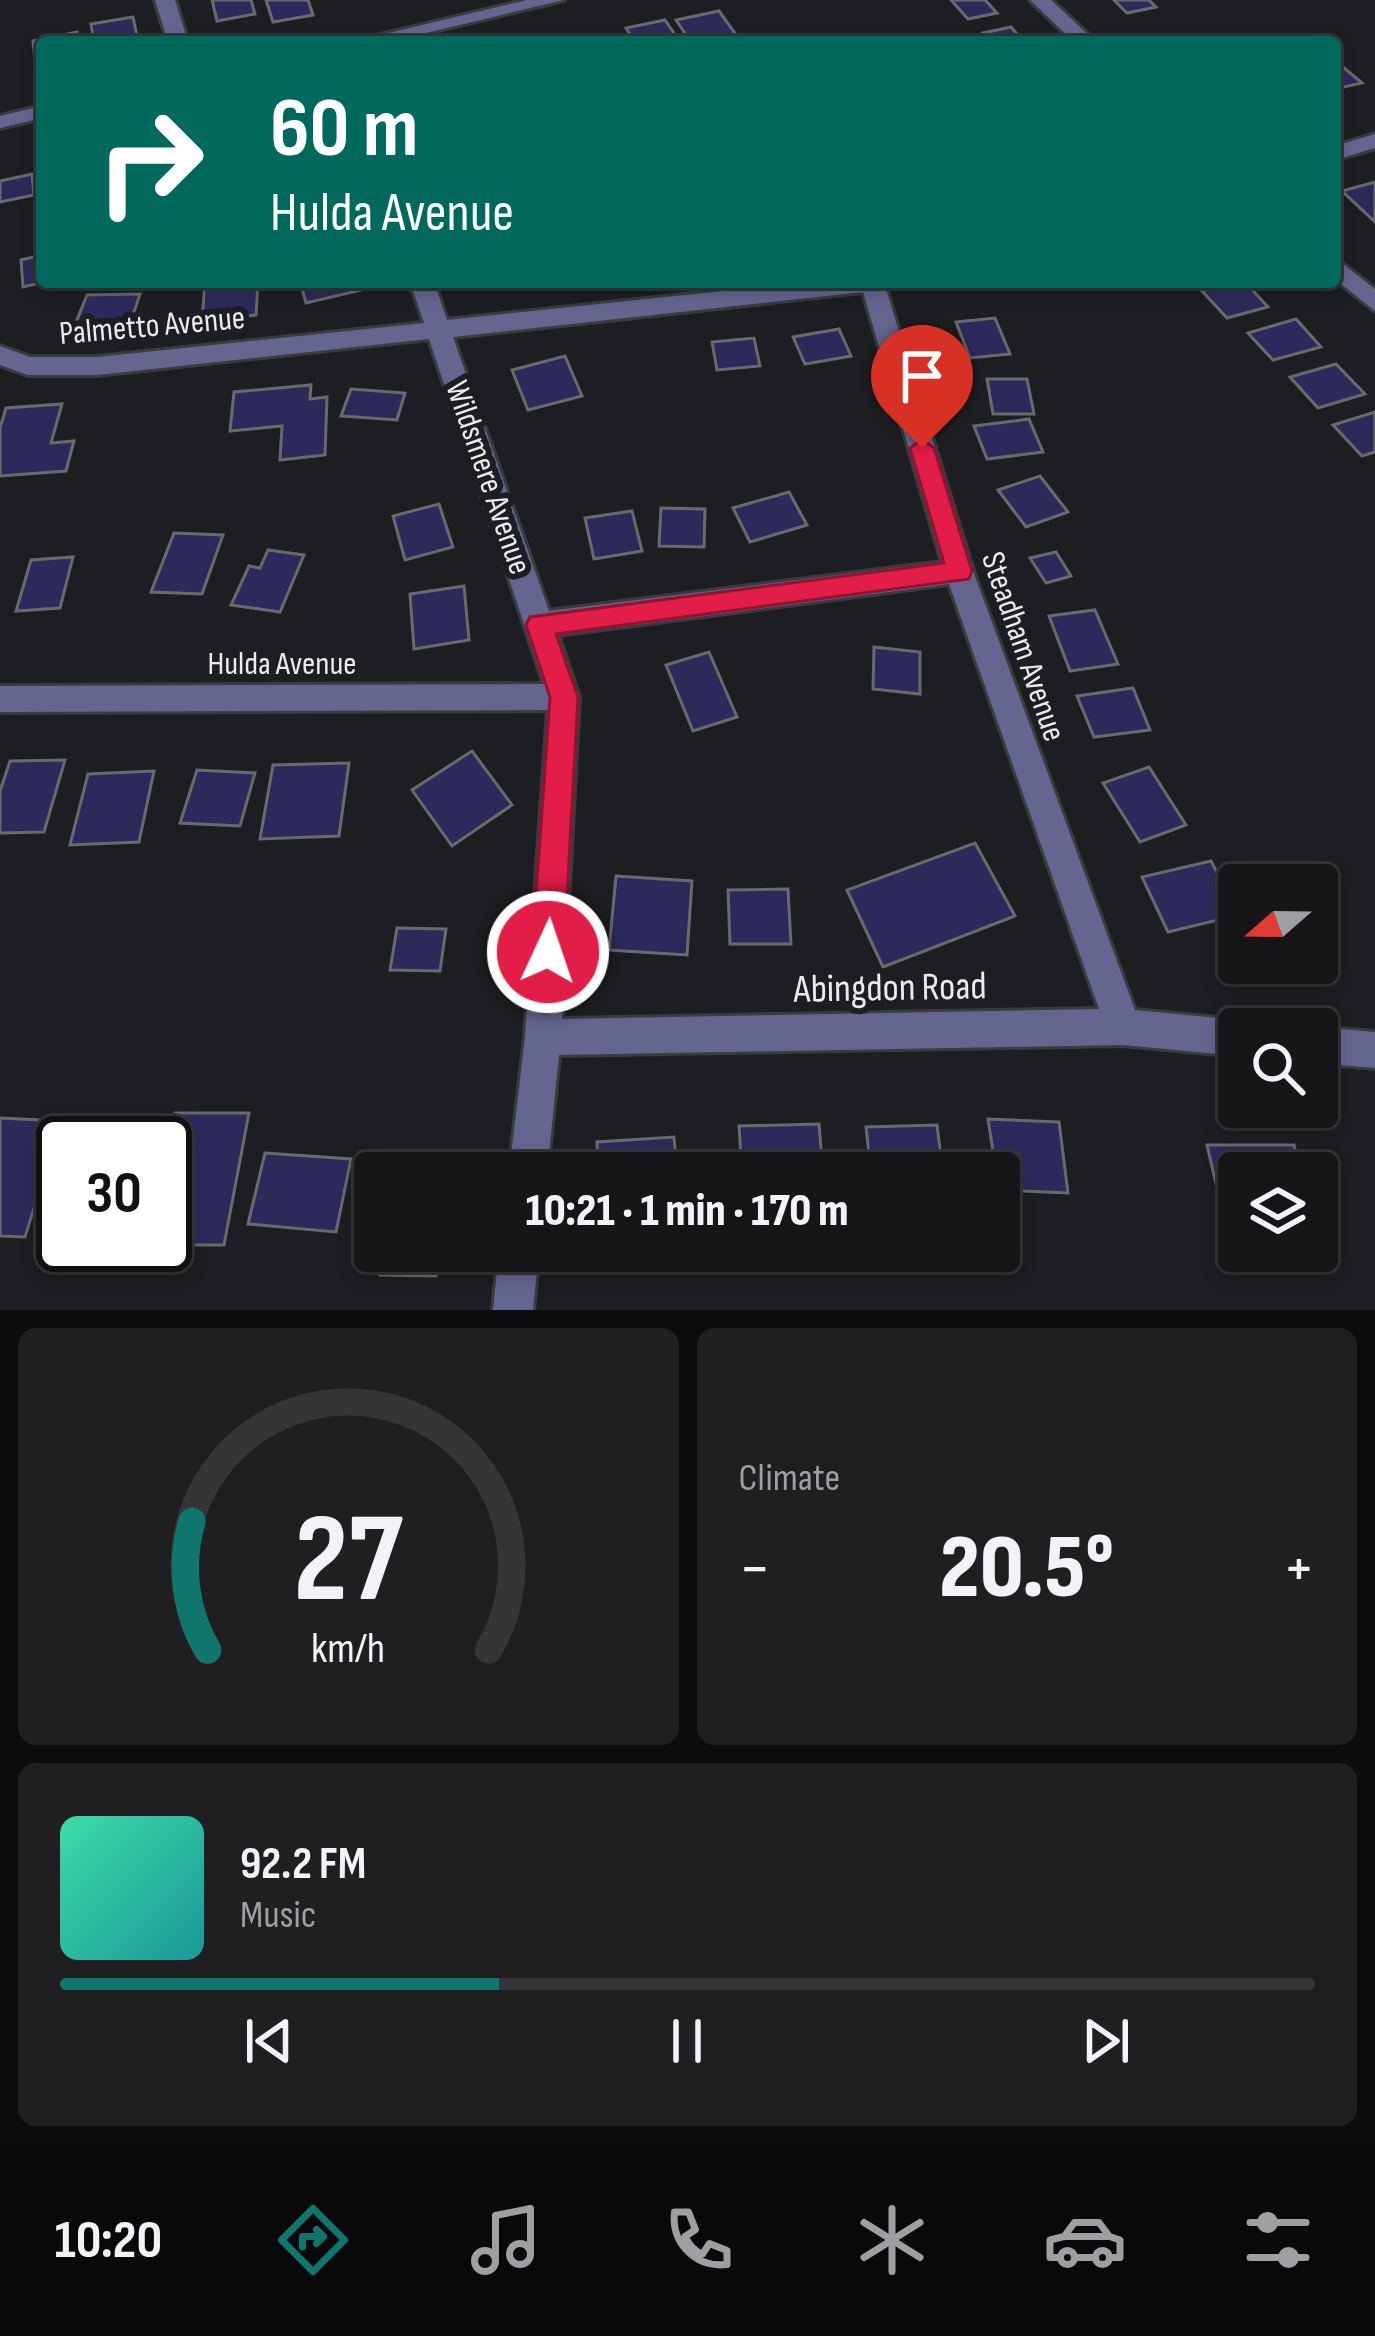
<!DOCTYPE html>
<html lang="en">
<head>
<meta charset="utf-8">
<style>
	:root { --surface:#161619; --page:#1f1f22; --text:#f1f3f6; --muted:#9e9fa2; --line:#353538; --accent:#0f766e }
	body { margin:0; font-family:"Sofia Sans Condensed",sans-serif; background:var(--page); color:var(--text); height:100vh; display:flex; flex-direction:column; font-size:45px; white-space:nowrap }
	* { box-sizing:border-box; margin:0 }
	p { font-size:39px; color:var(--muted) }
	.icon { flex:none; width:66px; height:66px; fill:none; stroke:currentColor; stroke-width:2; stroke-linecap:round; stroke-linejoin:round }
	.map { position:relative; height:1310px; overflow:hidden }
	.panel { display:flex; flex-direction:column; gap:18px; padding:18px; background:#0c0c0e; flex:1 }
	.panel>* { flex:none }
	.banner { position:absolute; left:36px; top:36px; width:1305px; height:252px; border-radius:12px; box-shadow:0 6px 18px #0003,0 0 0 3px var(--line); background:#00695c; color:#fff; overflow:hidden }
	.needle { width:78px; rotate:250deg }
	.buttons { position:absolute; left:1218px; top:864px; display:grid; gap:24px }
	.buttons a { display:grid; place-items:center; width:120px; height:120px; border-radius:12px; background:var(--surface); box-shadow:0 6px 18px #0003,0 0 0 3px var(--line); font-size:60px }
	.speed { position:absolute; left:36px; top:1116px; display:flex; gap:24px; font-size:60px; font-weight:700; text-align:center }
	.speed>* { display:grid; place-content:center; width:156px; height:156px; border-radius:50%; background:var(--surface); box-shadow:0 6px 18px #0003,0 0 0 3px var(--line); line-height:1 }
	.speed .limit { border:6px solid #111; border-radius:18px; background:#fff; color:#111 }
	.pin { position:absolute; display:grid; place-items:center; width:102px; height:102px; color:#fff; margin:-123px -51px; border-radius:50% 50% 50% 0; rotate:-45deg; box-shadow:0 0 12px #0007 }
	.pin .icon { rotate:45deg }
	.me { position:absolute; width:132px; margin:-66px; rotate:3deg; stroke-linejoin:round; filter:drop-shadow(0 0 9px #0008) }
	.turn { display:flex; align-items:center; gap:42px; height:252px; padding:0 36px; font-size:54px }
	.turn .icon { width:156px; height:156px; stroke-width:2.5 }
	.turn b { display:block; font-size:84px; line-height:102px }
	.big { font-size:90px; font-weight:800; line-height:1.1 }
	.panel .card { flex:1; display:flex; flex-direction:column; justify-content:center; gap:18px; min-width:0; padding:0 42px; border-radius:18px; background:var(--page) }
	.panel .dial { align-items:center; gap:0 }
	.dial svg { height:312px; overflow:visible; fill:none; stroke:var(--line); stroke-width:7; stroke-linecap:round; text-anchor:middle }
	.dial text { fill:var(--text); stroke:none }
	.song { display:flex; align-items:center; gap:36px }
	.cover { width:144px; height:144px; border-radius:18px; background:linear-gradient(135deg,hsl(160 70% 55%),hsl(180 70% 35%)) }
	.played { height:12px; border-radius:6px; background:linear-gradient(90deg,var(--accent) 35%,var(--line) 35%) }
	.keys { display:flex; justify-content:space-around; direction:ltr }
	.heat { display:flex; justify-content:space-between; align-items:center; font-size:66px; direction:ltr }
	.panel .tiles { flex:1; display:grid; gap:18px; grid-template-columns:1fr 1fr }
	.card:last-child { grid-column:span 2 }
	.trip { position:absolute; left:354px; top:1152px; width:666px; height:120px; border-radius:12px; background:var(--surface); box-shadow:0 6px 18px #0003,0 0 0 3px var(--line); font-weight:800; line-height:120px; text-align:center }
	.menu { display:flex; height:192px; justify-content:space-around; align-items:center; background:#09090a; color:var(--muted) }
	.menu .icon { width:84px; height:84px }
	.menu .on { color:var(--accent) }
	.menu b { font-size:54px; color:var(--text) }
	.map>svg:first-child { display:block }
	.building { fill:#2c2a5b; stroke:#6a6a6e; stroke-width:3 }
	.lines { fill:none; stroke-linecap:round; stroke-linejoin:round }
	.street-casing { stroke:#3a3b3e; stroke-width:6 }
	.street { fill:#646690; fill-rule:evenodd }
	.route { fill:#e11d48; stroke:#92132f; stroke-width:3 }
	.labels { text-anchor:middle; stroke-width:12; stroke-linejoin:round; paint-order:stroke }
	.street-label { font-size:33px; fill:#ebebed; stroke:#1d1e21 }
	.near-street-label { font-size:39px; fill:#ebebed; stroke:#1d1e21 }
</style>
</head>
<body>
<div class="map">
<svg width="1375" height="1310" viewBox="0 0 1375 1310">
	<rect width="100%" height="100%" fill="#1d1e21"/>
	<g class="building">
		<polygon points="212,0 251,0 255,14 217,21"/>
		<polygon points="266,0 308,0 313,15 273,22"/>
		<polygon points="951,0 985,0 997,13 968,19"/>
		<polygon points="1114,0 1149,0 1156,7 1127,13"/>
		<polygon points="719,11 737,36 691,42 676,20"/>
		<polygon points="133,17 138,41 94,42 91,24"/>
		<polygon points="665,20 680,42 635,42 626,28"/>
		<polygon points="1011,27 1024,42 991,42 983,33"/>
		<polygon points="77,32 78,42 42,42 42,61 35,62 33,41"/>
		<polygon points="1335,61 1336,61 1362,83 1335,89"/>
		<polygon points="32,174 34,195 0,202 0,181"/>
		<polygon points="1375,182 1375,222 1342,191"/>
		<polygon points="42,255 44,282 23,287 21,260"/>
		<polygon points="205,282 258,282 256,315 202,321"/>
		<polygon points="300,282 368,282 370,288 306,303"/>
		<polygon points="1234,282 1245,282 1268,307 1227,318 1202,291"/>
		<polygon points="140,294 130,324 75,325 87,295"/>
		<polygon points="995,318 1010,354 970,358 956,322"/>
		<polygon points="1296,319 1321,347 1273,360 1248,333"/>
		<polygon points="839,329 851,356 805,364 793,337"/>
		<polygon points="754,338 760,366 717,370 712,342"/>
		<polygon points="565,356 582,396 528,410 512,370"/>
		<polygon points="1336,364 1365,394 1318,408 1290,377"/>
		<polygon points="987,379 1027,379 1034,414 993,414"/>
		<polygon points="311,385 310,399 327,397 325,455 280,460 282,426 230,431 234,392"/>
		<polygon points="351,389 405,393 397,420 341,416"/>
		<polygon points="62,404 51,443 74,441 66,471 0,476 0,428 6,408"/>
		<polygon points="1375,412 1375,452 1362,456 1333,425"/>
		<polygon points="1029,419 1043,452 987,459 974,426"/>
		<polygon points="1040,476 1068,512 1026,527 998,490"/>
		<polygon points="789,492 807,525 750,542 733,508"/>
		<polygon points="439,504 453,547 405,560 393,516"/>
		<polygon points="661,508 705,509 704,547 659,546"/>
		<polygon points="632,511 642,551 594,559 585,518"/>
		<polygon points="174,533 223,535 202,594 151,592"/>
		<polygon points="268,550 304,555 280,612 231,605 249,566 260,568"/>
		<polygon points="1056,552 1071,576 1046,583 1030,558"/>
		<polygon points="73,557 60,608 16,611 31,560"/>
		<polygon points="464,586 469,640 414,649 410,594"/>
		<polygon points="1095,610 1118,664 1070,671 1049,616"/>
		<polygon points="874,647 920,652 920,694 873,689"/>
		<polygon points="709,652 737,717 693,731 666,665"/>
		<polygon points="1133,688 1150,730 1094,737 1077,696"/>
		<polygon points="472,751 512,805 452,846 412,790"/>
		<polygon points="65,760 44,832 0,833 0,791 10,761"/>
		<polygon points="349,763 339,836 260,839 273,765"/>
		<polygon points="1149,767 1186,825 1140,842 1103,783"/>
		<polygon points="197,770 255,773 240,826 180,823"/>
		<polygon points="154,771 139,842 70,845 88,774"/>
		<polygon points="975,843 1015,916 883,967 847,890"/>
		<polygon points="1211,861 1239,915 1168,932 1142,877"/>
		<polygon points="616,876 692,881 687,955 609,950"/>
		<polygon points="788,889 791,944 730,944 728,890"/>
		<polygon points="397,928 446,929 440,971 390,970"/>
		<polygon points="175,1113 249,1113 224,1245 165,1245 165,1158"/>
		<polygon points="129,1115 124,1143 63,1143 63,1241 42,1243 65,1120"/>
		<polygon points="0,1118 61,1121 25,1237 0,1236"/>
		<polygon points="988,1119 1059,1122 1068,1193 999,1190"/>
		<polygon points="819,1124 823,1173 742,1173 739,1126"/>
		<polygon points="937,1125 943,1173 871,1173 866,1127"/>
		<polygon points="674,1137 677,1173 598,1173 597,1142"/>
		<polygon points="1207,1145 1294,1145 1301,1173 1239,1173 1239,1214 1223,1214"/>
		<polygon points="265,1153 351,1159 336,1232 248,1224"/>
		<polygon points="383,1251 439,1251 436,1276 380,1275"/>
	</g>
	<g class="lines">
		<g class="street-casing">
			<g id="street">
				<polygon points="155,0 175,0 188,42 168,42"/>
				<polygon points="527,0 564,0 388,42 351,42"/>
				<polygon points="1030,0 1051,0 1096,42 1074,42"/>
				<polygon points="42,106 42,118 0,128 0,116"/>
				<polygon points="1375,134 1375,148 1335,160 1335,146"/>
				<polygon points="1335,258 1375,289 1375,311 1335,279"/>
				<path d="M410 282H434L447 320 808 282H896L886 289 973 571 1135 1010 1239 1020 1252 1025 1253 1029H1239V1056L1123 1045 559 1055 547 1173H509L525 1037 548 710 0 712V686L544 684 429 339 97 375H28L0 365V346L30 357H97L424 323ZM863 292 942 562 549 611 453 337ZM949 584 1099 1009 562 1019 579 697 558 635Z"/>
				<polygon points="1317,1027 1375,1032 1375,1068 1317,1063 1317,1029 1312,1029"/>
				<polygon points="499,1251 539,1251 533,1310 493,1310"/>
			</g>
		</g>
		<use href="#street" class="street"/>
	</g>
	<polygon class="route" points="922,439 934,448 972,571 969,579 556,634 578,697 564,952 559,963 548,968 537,963 532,952 550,697 526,625 530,617 944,563 910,448"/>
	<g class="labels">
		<g class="street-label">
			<text transform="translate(152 324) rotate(-5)" y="12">Palmetto Avenue</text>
			<text transform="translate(490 477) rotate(71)" y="12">Wildsmere Avenue</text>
			<text transform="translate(1025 646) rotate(71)" y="12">Steadham Avenue</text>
			<text x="282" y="674">Hulda Avenue</text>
		</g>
		<g class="near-street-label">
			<text transform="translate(890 986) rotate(-1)" y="14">Abingdon Road</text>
		</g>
	</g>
</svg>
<div class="buttons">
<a><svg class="needle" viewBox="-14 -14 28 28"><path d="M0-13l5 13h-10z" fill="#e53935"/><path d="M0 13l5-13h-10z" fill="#9e9fa2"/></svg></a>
<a><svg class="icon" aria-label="search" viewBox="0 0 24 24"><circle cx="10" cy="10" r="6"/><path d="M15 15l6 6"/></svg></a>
<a><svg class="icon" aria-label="layers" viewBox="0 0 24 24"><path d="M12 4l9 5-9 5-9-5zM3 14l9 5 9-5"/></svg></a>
</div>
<div class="speed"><div class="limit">30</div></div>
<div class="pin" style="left:922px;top:448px;background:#d93025"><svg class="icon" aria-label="arrive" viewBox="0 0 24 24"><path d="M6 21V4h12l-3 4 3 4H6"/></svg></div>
<svg class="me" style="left:548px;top:952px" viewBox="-20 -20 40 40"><circle r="17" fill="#e11d48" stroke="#fff" stroke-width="3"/><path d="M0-11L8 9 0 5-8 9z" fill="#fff"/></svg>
<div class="trip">10:21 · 1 min · 170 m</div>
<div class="banner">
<div class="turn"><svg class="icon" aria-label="right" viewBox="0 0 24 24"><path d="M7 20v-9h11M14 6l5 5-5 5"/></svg><div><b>60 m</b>Hulda Avenue</div></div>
</div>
</div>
<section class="panel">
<div class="tiles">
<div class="card dial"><svg viewBox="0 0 100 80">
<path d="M14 69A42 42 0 1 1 86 69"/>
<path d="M14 69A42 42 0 0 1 10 36" stroke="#0f766e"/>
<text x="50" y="56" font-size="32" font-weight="700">27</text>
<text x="50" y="72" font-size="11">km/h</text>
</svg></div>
<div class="card"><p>Climate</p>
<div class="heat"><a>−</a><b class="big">20.5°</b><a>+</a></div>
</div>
<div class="card">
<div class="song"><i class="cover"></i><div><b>92.2 FM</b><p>Music</p></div></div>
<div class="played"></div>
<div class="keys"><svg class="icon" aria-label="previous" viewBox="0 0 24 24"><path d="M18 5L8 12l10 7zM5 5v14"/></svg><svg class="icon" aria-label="pause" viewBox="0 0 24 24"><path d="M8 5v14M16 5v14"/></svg><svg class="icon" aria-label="next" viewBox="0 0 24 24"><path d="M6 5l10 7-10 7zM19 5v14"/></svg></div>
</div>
</div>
</section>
<nav class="menu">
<b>10:20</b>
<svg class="icon on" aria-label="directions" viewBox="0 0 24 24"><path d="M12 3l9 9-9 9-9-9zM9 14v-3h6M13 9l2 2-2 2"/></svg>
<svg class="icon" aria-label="music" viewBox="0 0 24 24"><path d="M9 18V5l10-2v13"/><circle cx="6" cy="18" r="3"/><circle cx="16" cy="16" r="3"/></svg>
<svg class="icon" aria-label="phone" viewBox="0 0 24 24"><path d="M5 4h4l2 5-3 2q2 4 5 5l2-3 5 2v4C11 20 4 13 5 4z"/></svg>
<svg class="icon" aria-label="climate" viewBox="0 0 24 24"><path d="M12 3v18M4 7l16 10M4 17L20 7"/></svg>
<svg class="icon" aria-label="car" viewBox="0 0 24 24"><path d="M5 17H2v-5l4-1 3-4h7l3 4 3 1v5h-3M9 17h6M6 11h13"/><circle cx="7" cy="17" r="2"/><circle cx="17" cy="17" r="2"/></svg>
<svg class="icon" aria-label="filters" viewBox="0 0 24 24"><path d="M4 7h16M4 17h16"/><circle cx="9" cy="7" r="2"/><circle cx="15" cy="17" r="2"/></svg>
</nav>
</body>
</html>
